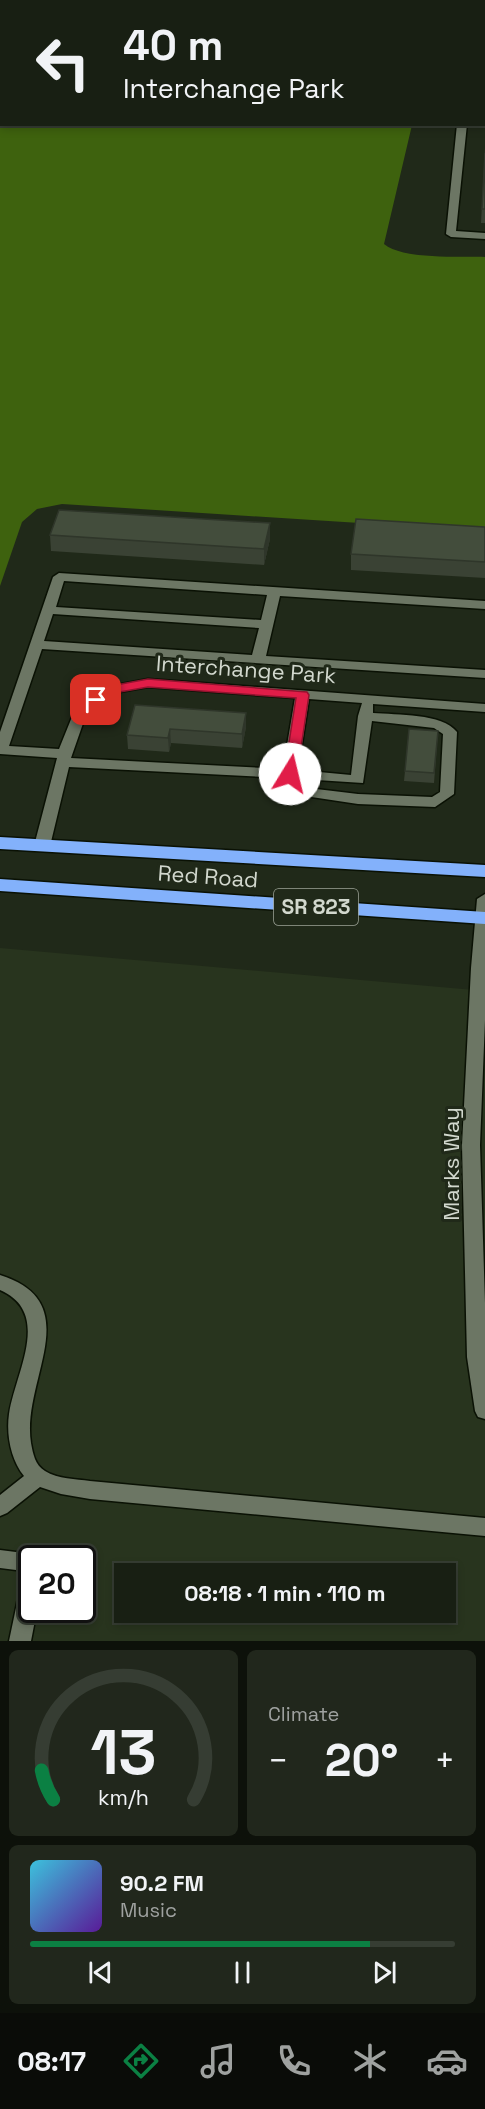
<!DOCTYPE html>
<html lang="en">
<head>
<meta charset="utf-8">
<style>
	:root { --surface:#181f13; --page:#21271c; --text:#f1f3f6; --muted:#9fa2a0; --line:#363d33; --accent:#0b8043 }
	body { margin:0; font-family:"Space Grotesk",sans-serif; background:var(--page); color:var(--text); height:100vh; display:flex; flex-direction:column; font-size:22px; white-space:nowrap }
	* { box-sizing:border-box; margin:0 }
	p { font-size:20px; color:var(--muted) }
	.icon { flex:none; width:33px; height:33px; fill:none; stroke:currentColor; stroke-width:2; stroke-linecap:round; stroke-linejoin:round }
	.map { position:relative; height:1641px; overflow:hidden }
	.side { display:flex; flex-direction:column; gap:9px; padding:9px; background:#0d110a; flex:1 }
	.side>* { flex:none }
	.guide { position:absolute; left:0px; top:0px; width:486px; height:126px; box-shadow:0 3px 9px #0003,0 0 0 2px var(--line); background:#181f13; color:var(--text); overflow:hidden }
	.speed { position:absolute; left:18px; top:1545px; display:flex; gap:12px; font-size:30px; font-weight:700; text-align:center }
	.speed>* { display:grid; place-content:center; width:78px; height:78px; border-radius:50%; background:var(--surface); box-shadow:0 3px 9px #0003,0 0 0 2px var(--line); line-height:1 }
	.speed .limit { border:3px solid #111; border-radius:9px; background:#fff; color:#111 }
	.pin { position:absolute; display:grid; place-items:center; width:51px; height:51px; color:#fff; margin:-26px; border-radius:12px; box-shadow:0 3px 9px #0006 }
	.me { position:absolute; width:66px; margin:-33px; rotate:9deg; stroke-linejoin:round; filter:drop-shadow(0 0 4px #0008) }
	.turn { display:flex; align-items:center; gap:21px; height:126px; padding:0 24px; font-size:27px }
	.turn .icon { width:78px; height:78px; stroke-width:2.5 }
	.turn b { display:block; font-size:42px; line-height:51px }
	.big { font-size:45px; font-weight:700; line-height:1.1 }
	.side .card { flex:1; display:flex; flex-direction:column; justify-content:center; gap:9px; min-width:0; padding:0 21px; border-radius:9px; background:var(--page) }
	.side .dial { align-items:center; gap:0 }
	.dial svg { height:156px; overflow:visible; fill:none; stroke:var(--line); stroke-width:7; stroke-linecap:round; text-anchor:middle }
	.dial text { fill:var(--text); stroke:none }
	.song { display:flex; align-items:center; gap:18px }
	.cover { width:72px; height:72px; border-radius:9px; background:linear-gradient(135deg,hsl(190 70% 55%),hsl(270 70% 35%)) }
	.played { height:6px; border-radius:3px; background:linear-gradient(90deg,var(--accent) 80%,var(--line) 80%) }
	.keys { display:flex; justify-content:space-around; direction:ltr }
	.heat { display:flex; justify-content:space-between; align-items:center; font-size:33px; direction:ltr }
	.side .tiles { flex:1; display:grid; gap:9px; grid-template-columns:1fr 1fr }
	.card:last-child { grid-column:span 2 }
	.trip { position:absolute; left:114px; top:1563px; width:342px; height:60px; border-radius:0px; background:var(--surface); box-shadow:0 3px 9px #0003,0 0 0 2px var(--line); font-weight:700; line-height:60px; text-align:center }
	.tab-bar { display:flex; height:96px; justify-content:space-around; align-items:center; background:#0a0c08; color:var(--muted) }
	.tab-bar .icon { width:42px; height:42px }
	.tab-bar .selected { color:var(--accent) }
	.tab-bar b { font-size:27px; color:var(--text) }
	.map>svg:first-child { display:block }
	.built { fill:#28341e; fill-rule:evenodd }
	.water { fill:#3e620e }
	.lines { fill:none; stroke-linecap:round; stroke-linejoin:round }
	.minor-casing { stroke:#0a1104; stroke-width:3 }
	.highway-casing { stroke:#0a1104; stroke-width:3 }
	.minor { fill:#6c7664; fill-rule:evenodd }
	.highway { fill:#83b1fb; fill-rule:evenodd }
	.wall { fill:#3a4234 }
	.shaded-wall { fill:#2f362a }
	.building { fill:#434d3c; stroke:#2f362a; stroke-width:1.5 }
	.route { fill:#e11d48; stroke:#92132f; stroke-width:1.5 }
	.labels { text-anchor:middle; stroke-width:6; stroke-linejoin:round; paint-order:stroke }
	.shield { fill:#202919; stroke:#9da498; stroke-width:1.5 }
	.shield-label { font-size:21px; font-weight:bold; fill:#d2d8ce }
	.street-label { font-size:22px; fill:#d2d8ce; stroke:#202919 }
</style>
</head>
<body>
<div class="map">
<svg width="485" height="1641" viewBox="0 0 485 1641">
	<rect width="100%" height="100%" fill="#202919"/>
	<path class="built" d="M0 948 485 991V1641H0ZM32 1558H82V1610H32ZM124 1574H446V1612H124Z"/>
	<path class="water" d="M0 64 2 124 412 125 384 244C403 260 460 256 485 257V531L62 504 37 509 22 522 0 586Z"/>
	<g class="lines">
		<g class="minor-casing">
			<g id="minor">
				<polygon points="0,0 6,0 2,2 0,5"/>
				<polygon points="36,0 44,0 35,2"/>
				<polygon points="147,0 189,0 191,2 148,2"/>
				<rect x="484" y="12" width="1" height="4"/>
				<rect x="484" y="27" width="1" height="6"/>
				<rect x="0" y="45" width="2" height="6"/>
				<rect x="484" y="110" width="1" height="6"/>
				<polygon points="457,124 467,124 456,231 485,233 485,239 451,237 446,234"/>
				<path d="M59 573 485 601V609L280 596 266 656 485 670V678L42 649 9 746 59 749 76 707 105 687 148 679 485 704V712L373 704V713C397 715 442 713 457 732L454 794 435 807 358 804 298 795 286 778 69 767 50 846 47 849H37L34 846 57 758 0 754V732L53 577ZM64 581 267 595 261 620 56 607ZM53 614 259 628 252 655 44 641ZM148 687 295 698 283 769 71 758 87 712 114 693ZM309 699 362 703 358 716 351 775 298 770ZM372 721 434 728 443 734 440 792 432 797 358 794 308 788 301 779 363 783Z"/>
				<polygon points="485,894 485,1020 480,1145 485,1303 485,1419 478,1417 475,1411 467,1357 462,1145 471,968 477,899"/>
				<path d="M0 1275C89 1303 21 1380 31 1443 33 1454 35 1465 45 1471 58 1479 76 1479 90 1481L485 1518V1536L90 1499 61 1494 40 1487 7 1513 0 1516V1495L24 1476C11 1460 6 1435 9 1414 15 1373 53 1313 0 1290Z"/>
				<polygon points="0,1550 32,1554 40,1558 32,1558 32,1572 0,1568"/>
				<polygon points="32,1575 32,1610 37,1610 31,1641 9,1641 21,1584 24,1577"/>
			</g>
		</g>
		<g class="highway-casing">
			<g id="highway">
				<polygon points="0,837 485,865 485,877 0,849"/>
				<polygon points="0,879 485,912 485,924 0,891"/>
			</g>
		</g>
		<use href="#minor" class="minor"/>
		<use href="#highway" class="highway"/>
	</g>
	<g class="wall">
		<polygon points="485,148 485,223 481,223"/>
		<polygon points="270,523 270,539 264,565 51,551 50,535"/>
		<polygon points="485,527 485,578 351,570 351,554"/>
		<polygon points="135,705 246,727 242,748 171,743 169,752 128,749 127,735"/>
		<polygon points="438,731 434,783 404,781 405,771"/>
	</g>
	<g class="shaded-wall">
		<polygon points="270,523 270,539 264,565 264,549"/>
		<polygon points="246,713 246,727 242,748 242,734"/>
		<polygon points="170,729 171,743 169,752 168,738"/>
	</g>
	<g class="building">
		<polygon points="485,153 485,209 482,209"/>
		<polygon points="59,510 270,523 264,549 50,535"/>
		<polygon points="356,519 485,527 485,562 351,554"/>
		<polygon points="135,705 246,713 242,734 170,729 168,738 127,735"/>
		<polygon points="409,729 438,731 434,773 405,771"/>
	</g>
	<polygon class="route" points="148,679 307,692 309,695 297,774 290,778 284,774 296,698 148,687 114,693 96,704 89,700 105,687"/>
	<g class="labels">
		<rect class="shield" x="274" y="889" width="84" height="36" rx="4.5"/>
		<g class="shield-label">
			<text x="316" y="914">SR 823</text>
		</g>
		<g class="street-label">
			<text transform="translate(246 669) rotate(4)" y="8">Interchange Park</text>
			<text transform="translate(208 876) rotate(4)" y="8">Red Road</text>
			<text transform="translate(451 1164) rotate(-90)" y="8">Marks Way</text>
		</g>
	</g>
</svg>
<div class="speed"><div class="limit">20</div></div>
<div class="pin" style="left:96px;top:700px;background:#d93025"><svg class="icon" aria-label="arrive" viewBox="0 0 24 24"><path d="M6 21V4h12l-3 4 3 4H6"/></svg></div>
<svg class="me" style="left:290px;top:774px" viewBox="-20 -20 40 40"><circle r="19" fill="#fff"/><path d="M0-13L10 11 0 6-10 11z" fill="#e11d48"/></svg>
<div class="trip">08:18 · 1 min · 110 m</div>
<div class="guide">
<div class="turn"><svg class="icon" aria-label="left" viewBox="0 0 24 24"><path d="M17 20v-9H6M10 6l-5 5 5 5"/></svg><div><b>40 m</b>Interchange Park</div></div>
</div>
</div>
<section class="side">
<div class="tiles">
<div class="card dial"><svg viewBox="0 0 100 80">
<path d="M14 69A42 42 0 1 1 86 69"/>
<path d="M14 69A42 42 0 0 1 8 54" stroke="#0b8043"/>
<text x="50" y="56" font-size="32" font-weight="700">13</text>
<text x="50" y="72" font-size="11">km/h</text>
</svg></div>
<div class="card"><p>Climate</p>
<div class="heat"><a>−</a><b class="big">20°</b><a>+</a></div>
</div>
<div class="card">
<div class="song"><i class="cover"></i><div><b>90.2 FM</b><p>Music</p></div></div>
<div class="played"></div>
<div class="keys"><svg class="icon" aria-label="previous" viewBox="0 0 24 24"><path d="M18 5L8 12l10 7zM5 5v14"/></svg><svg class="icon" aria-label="pause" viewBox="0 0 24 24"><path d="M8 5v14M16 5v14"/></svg><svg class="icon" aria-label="next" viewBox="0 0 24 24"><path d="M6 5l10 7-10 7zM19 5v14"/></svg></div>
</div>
</div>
</section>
<nav class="tab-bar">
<b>08:17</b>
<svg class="icon selected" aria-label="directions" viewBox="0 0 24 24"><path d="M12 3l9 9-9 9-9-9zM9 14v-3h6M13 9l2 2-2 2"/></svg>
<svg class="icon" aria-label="music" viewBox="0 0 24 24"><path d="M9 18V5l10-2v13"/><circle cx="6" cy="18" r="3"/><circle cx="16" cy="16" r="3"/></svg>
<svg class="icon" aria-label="phone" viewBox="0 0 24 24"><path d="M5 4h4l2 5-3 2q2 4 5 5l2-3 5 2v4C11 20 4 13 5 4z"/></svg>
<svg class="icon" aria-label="climate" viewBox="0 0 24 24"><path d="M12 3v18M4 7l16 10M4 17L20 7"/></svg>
<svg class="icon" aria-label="car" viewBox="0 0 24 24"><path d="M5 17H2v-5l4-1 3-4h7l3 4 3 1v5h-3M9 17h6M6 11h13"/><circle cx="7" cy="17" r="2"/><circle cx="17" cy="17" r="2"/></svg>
</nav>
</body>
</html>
